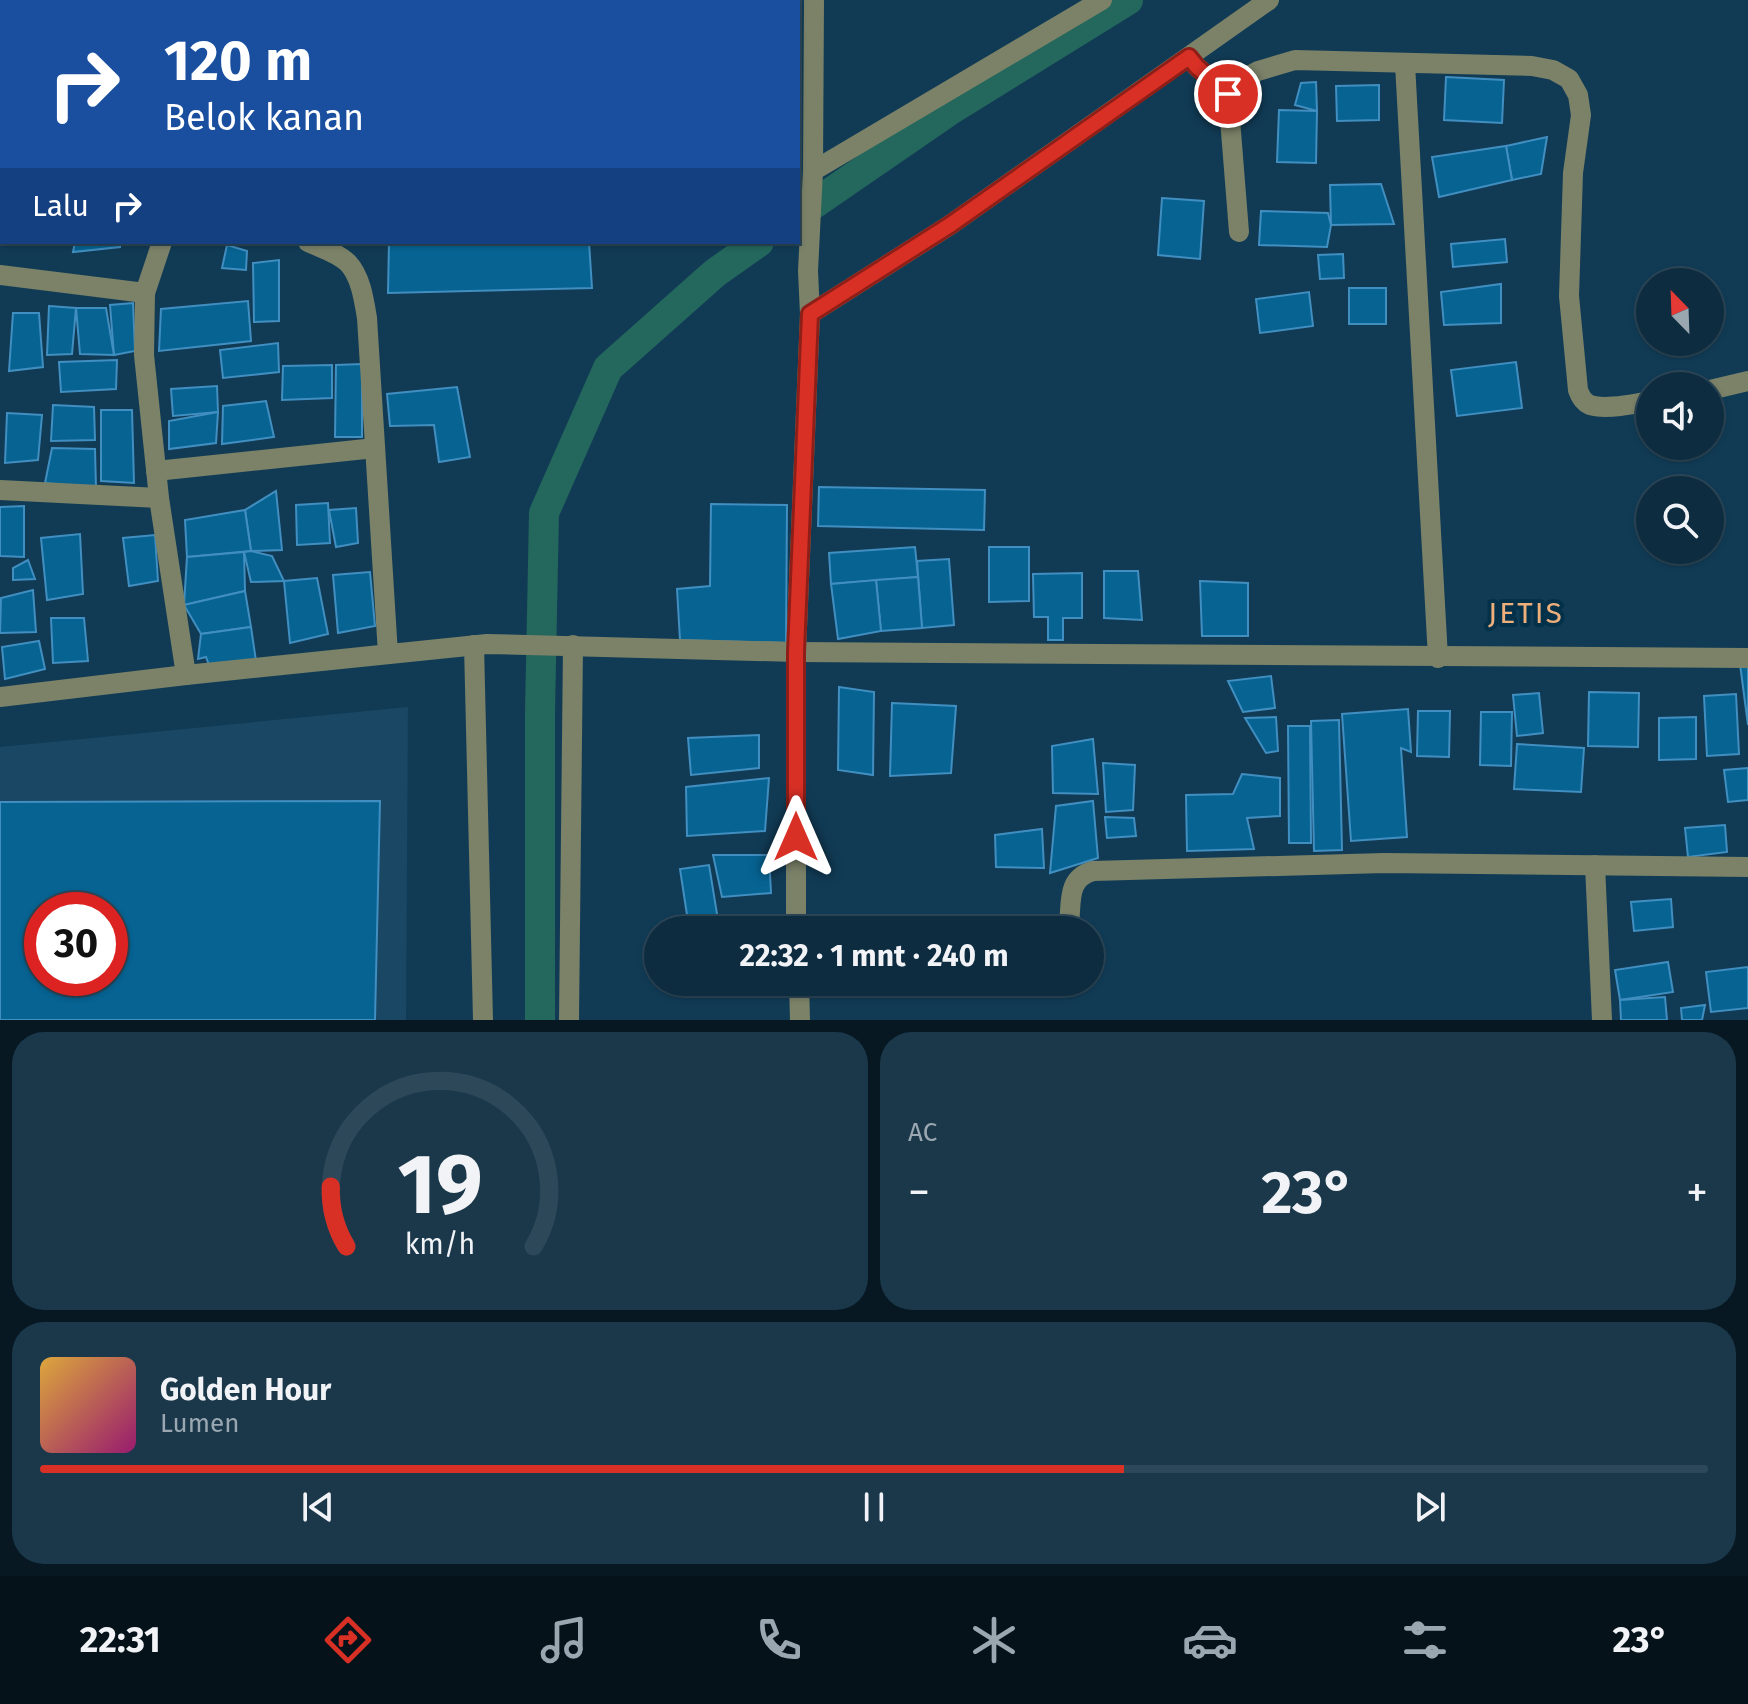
<!DOCTYPE html>
<html lang="id">
<head>
<meta charset="utf-8">
<style>
	:root { --surface:#0d2c40; --page:#1b384b; --text:#f1f3f6; --muted:#9aa7b1; --line:#2d4859; --accent:#d93025 }
	body { margin:0; font-family:"Fira Sans",sans-serif; background:var(--page); color:var(--text); height:100vh; display:flex; flex-direction:column; font-size:30px; white-space:nowrap }
	* { box-sizing:border-box; margin:0 }
	p { font-size:26px; color:var(--muted) }
	.icon { flex:none; width:44px; height:44px; fill:none; stroke:currentColor; stroke-width:2; stroke-linecap:round; stroke-linejoin:round }
	.map { position:relative; height:1020px; overflow:hidden }
	.drawer { display:flex; flex-direction:column; gap:12px; padding:12px; background:#071823; flex:1 }
	.drawer>* { flex:none }
	.banner { position:absolute; left:0px; top:0px; width:800px; height:244px; box-shadow:0 2px 6px #0004,0 0 0 2px var(--line); background:#1a4fa0; color:#fff; overflow:hidden }
	.needle { width:52px; rotate:337deg }
	.buttons { position:absolute; left:1636px; top:268px; display:grid; gap:16px }
	.buttons a { display:grid; place-items:center; width:88px; height:88px; border-radius:50%; background:var(--surface); box-shadow:0 2px 6px #0004,0 0 0 2px var(--line); font-size:40px }
	.speed { position:absolute; left:24px; top:892px; display:flex; gap:16px; font-size:40px; font-weight:700; text-align:center }
	.speed>* { display:grid; place-content:center; width:104px; height:104px; border-radius:50%; background:var(--surface); box-shadow:0 2px 6px #0004,0 0 0 2px var(--line); line-height:1 }
	.speed .limit { border:12px solid #d22; background:#fff; color:#111 }
	.pin { position:absolute; display:grid; place-items:center; width:68px; height:68px; color:#fff; margin:-34px; border:4px solid #fff; border-radius:50%; box-shadow:0 2px 8px #0007 }
	.me { position:absolute; width:88px; margin:-44px; rotate:0deg; stroke-linejoin:round; filter:drop-shadow(0 0 6px #0008) }
	.turn { display:flex; align-items:center; gap:28px; height:168px; padding:0 32px; font-size:36px }
	.turn .icon { width:104px; height:104px; stroke-width:2.5 }
	.turn b { display:block; font-size:56px; line-height:68px }
	.then { display:flex; align-items:center; height:76px; padding:0 32px; background:#0003; gap:16px; font-size:30px }
	.big { font-size:60px; font-weight:700; line-height:1.1 }
	.drawer .tile { flex:1; display:flex; flex-direction:column; justify-content:center; gap:12px; min-width:0; padding:0 28px; border-radius:32px; background:var(--page) }
	.drawer .dial { align-items:center; gap:0 }
	.dial svg { height:208px; overflow:visible; fill:none; stroke:var(--line); stroke-width:7; stroke-linecap:round; text-anchor:middle }
	.dial text { fill:var(--text); stroke:none }
	.song { display:flex; align-items:center; gap:24px }
	.cover { width:96px; height:96px; border-radius:12px; background:linear-gradient(135deg,hsl(40 70% 55%),hsl(320 70% 35%)) }
	.played { height:8px; border-radius:4px; background:linear-gradient(90deg,var(--accent) 65%,var(--line) 65%) }
	.keys { display:flex; justify-content:space-around; direction:ltr }
	.heat { display:flex; justify-content:space-between; align-items:center; font-size:44px; direction:ltr }
	.drawer .tiles { flex:1; display:grid; gap:12px; grid-template-columns:1fr 1fr }
	.tile:last-child { grid-column:span 2 }
	.trip { position:absolute; left:644px; top:916px; width:460px; height:80px; border-radius:40px; background:var(--surface); box-shadow:0 2px 6px #0004,0 0 0 2px var(--line); font-weight:700; line-height:80px; text-align:center }
	.menu { display:flex; height:128px; justify-content:space-around; align-items:center; background:#05121a; color:var(--muted) }
	.menu .icon { width:56px; height:56px }
	.menu .active { color:var(--accent) }
	.menu b { font-size:36px; color:var(--text) }
	.map>svg:first-child { display:block }
	.built { fill:#194764; fill-rule:evenodd }
	.lines { fill:none; stroke-linecap:round; stroke-linejoin:round }
	.canal { stroke:#24675c; stroke-width:30 }
	.building { fill:#066392; stroke:#418ec0; stroke-width:2; fill-rule:evenodd }
	.minor { stroke:#7b8268; stroke-width:20 }
	.route-casing { stroke:#8d1f18; stroke-width:20 }
	.route { stroke:#d93025; stroke-width:14 }
	.labels { text-anchor:middle; stroke-width:8; stroke-linejoin:round; paint-order:stroke }
	.quarter-label { font-size:30px; letter-spacing:2px; fill:#eeaf7b; stroke:#04314a }
</style>
</head>
<body>
<div class="map">
<svg width="1748" height="1020" viewBox="0 0 1748 1020">
	<rect width="100%" height="100%" fill="#113b55"/>
	<path class="built" d="M408 707 406 1020H0V747ZM42 910H110V978H42Z"/>
	<g class="lines">
		<g class="canal">
			<polyline points="798,215 952,109 1128,0"/>
			<polyline points="540,1020 540,712 544,513 608,368 715,273 759,242"/>
		</g>
	</g>
	<g class="building">
		<polygon points="1446,77 1504,80 1502,123 1444,120"/>
		<polygon points="1316,82 1317,111 1295,105 1301,83"/>
		<polygon points="1379,85 1379,120 1337,121 1336,86"/>
		<polygon points="1279,110 1317,111 1316,163 1277,162"/>
		<polygon points="1547,137 1541,174 1512,180 1506,146"/>
		<polygon points="1506,146 1512,180 1439,197 1432,157"/>
		<polygon points="1381,184 1394,224 1331,225 1330,185"/>
		<polygon points="1162,198 1204,201 1200,259 1158,255"/>
		<polygon points="1261,211 1328,213 1331,225 1327,247 1259,245"/>
		<polygon points="1505,239 1507,262 1453,267 1451,244"/>
		<polygon points="75,242 120,242 120,247 73,252"/>
		<polygon points="389,242 589,242 592,288 388,293"/>
		<polygon points="227,245 247,251 246,270 222,268"/>
		<polygon points="1343,254 1344,278 1320,279 1318,255"/>
		<polygon points="279,260 279,321 254,322 253,263"/>
		<polygon points="1501,284 1501,323 1444,325 1441,292"/>
		<rect x="1349" y="288" width="37" height="36"/>
		<polygon points="1309,292 1313,326 1260,333 1256,299"/>
		<polygon points="248,301 251,341 159,351 161,309"/>
		<polygon points="133,303 135,351 114,355 110,305"/>
		<polygon points="49,306 76,308 72,354 47,355"/>
		<polygon points="76,308 106,308 114,355 80,354"/>
		<polygon points="13,313 39,313 43,367 9,371"/>
		<polygon points="278,343 279,372 223,378 220,350"/>
		<polygon points="117,360 116,389 61,392 59,362"/>
		<polygon points="1516,362 1522,408 1457,416 1451,370"/>
		<polygon points="362,364 362,437 335,437 336,365"/>
		<polygon points="332,365 332,398 282,400 283,366"/>
		<polygon points="217,386 218,412 173,416 171,389"/>
		<polygon points="457,387 470,457 439,462 434,425 390,426 387,394"/>
		<polygon points="266,401 274,437 222,444 223,406"/>
		<polygon points="53,405 94,407 95,440 51,441"/>
		<polygon points="101,410 132,410 134,483 101,481"/>
		<polygon points="218,412 216,443 169,449 169,421"/>
		<polygon points="7,413 42,415 38,460 5,463"/>
		<polygon points="52,448 95,449 96,488 45,483"/>
		<polygon points="819,487 985,490 984,530 818,526"/>
		<polygon points="276,491 282,550 251,551 245,510"/>
		<polygon points="328,503 330,543 297,545 296,505"/>
		<polygon points="711,504 787,505 786,643 680,640 677,589 710,586"/>
		<polygon points="24,506 24,557 0,556 0,507"/>
		<polygon points="356,508 358,543 336,547 329,510"/>
		<polygon points="245,510 251,551 187,557 185,520"/>
		<polygon points="80,534 83,594 47,600 41,538"/>
		<polygon points="155,535 158,581 129,586 123,538"/>
		<polygon points="915,547 918,577 831,584 829,553"/>
		<polygon points="989,547 1029,547 1029,601 989,602"/>
		<polygon points="251,551 272,556 284,581 251,582 244,552"/>
		<polygon points="244,552 245,591 184,605 187,557"/>
		<polygon points="949,559 954,625 922,628 917,561"/>
		<polygon points="28,560 35,579 13,580 13,568"/>
		<polygon points="1104,571 1138,571 1142,620 1104,618"/>
		<polygon points="370,572 375,626 338,633 333,575"/>
		<polygon points="1082,573 1082,618 1063,618 1063,640 1048,640 1048,617 1034,617 1033,574"/>
		<polygon points="918,577 922,628 881,631 876,580"/>
		<polygon points="317,578 328,634 290,643 284,581"/>
		<polygon points="876,580 881,631 838,639 831,584"/>
		<polygon points="1200,581 1248,583 1248,636 1202,636"/>
		<polygon points="33,590 36,632 0,633 1,598"/>
		<polygon points="245,591 251,627 201,634 184,605"/>
		<polygon points="51,618 84,618 88,661 53,663"/>
		<polygon points="251,627 256,661 209,665 206,657 198,659 201,634"/>
		<polygon points="39,641 45,669 5,679 2,647"/>
		<polygon points="1748,663 1748,725 1740,664"/>
		<polygon points="1271,676 1275,708 1243,712 1228,681"/>
		<polygon points="839,687 874,692 873,775 838,770"/>
		<polygon points="1589,692 1639,693 1638,747 1588,746"/>
		<polygon points="1539,693 1543,733 1517,736 1513,695"/>
		<polygon points="1736,694 1739,754 1707,756 1704,696"/>
		<polygon points="892,703 956,706 951,773 890,776"/>
		<polygon points="1408,709 1411,752 1401,748 1407,837 1351,841 1342,714"/>
		<polygon points="1418,711 1450,711 1449,757 1417,756"/>
		<polygon points="1481,712 1512,712 1511,766 1480,765"/>
		<polygon points="1276,717 1278,751 1266,753 1245,718"/>
		<polygon points="1696,717 1696,759 1659,760 1659,718"/>
		<polygon points="1339,720 1342,850 1314,851 1311,721"/>
		<polygon points="1288,726 1310,726 1311,843 1289,843"/>
		<polygon points="759,735 759,768 691,775 688,738"/>
		<polygon points="1093,739 1098,794 1053,793 1052,746"/>
		<polygon points="1517,744 1584,748 1581,792 1514,789"/>
		<polygon points="1103,763 1135,765 1133,810 1106,812"/>
		<polygon points="1748,768 1748,800 1728,802 1724,770"/>
		<polygon points="1242,774 1280,778 1280,816 1247,818 1254,849 1187,851 1186,795 1233,794"/>
		<polygon points="769,778 765,831 687,836 686,787"/>
		<path d="M380 801 375 1020H0V802ZM42 910H110V978H42Z"/>
		<polygon points="1093,801 1098,858 1050,873 1056,806"/>
		<polygon points="1105,817 1134,818 1136,836 1107,838"/>
		<polygon points="1725,825 1727,852 1688,857 1685,828"/>
		<polygon points="1042,829 1044,868 996,867 995,835"/>
		<polygon points="713,855 769,855 771,893 722,897"/>
		<polygon points="709,865 718,920 687,915 680,869"/>
		<polygon points="1671,899 1673,927 1634,931 1631,902"/>
		<polygon points="1668,962 1673,992 1620,1000 1615,970"/>
		<polygon points="1748,967 1748,1008 1711,1012 1706,972"/>
		<polygon points="1665,997 1667,1020 1621,1020 1620,1000"/>
		<polygon points="1705,1005 1702,1020 1682,1020 1681,1008"/>
	</g>
	<g class="lines">
		<g class="minor">
			<polyline points="1189,57 1197,67 1228,94"/>
			<polyline points="1405,64 1438,658"/>
			<polyline points="0,118 2,119"/>
			<polyline points="813,171 1102,0"/>
			<path d="M1239 232 1228 94 1241 80 1258 71 1295 60 1532 66 1553 70 1569 79 1578 95 1581 115 1573 173 1569 296 1578 390C1580 396 1583 402 1590 405 1605 410 1635 404 1650 401"/>
			<polyline points="162,242 145,293 144,355 159,498 186,675"/>
			<path d="M308 242C321 248 338 253 348 263 361 277 364 300 367 318L388 654"/>
			<polyline points="0,275 145,293"/>
			<polyline points="810,314 950,225 1269,0"/>
			<polyline points="1710,390 1748,381"/>
			<polyline points="156,471 375,448"/>
			<polyline points="0,490 159,498"/>
			<polyline points="474,645 483,1020"/>
			<polyline points="0,697 186,675 487,644 796,652 1748,658"/>
			<polyline points="1595,865 1602,1020"/>
			<polyline points="796,930 796,652 810,314 808,271 813,171 814,0"/>
			<path d="M1068 930C1073 907 1064 879 1093 871L1384 863 1748 867"/>
			<polyline points="799,982 800,1020"/>
			<polyline points="569,1020 573,645"/>
		</g>
	</g>
	<g class="lines">
		<g class="route-casing">
			<polyline id="route" points="796,837 796,652 810,314 950,225 1189,57 1197,67 1228,94"/>
		</g>
		<use href="#route" class="route"/>
	</g>
	<g class="labels">
		<g class="quarter-label">
			<text x="1526" y="623">JETIS</text>
		</g>
	</g>
</svg>
<div class="buttons">
<a><svg class="needle" viewBox="-14 -14 28 28"><path d="M0-13l5 13h-10z" fill="#e53935"/><path d="M0 13l5-13h-10z" fill="#9aa7b1"/></svg></a>
<a><svg class="icon" aria-label="sound" viewBox="0 0 24 24"><path d="M4 9h4l5-4v14l-5-4H4zM17 9q2 3 0 6"/></svg></a>
<a><svg class="icon" aria-label="search" viewBox="0 0 24 24"><circle cx="10" cy="10" r="6"/><path d="M15 15l6 6"/></svg></a>
</div>
<div class="speed"><div class="limit">30</div></div>
<div class="pin" style="left:1228px;top:94px;background:#d93025"><svg class="icon" aria-label="arrive" viewBox="0 0 24 24"><path d="M6 21V4h12l-3 4 3 4H6"/></svg></div>
<svg class="me" style="left:796px;top:837px" viewBox="-20 -20 40 40"><path d="M0-17L14 15 0 8-14 15z" fill="#d93025" stroke="#fff" stroke-width="4"/></svg>
<div class="trip">22:32 · 1 mnt · 240 m</div>
<div class="banner">
<div class="turn"><svg class="icon" aria-label="right" viewBox="0 0 24 24"><path d="M7 20v-9h11M14 6l5 5-5 5"/></svg><div><b>120 m</b>Belok kanan</div></div>
<div class="then">Lalu<svg class="icon" aria-label="right" viewBox="0 0 24 24"><path d="M7 20v-9h11M14 6l5 5-5 5"/></svg></div>
</div>
</div>
<section class="drawer">
<div class="tiles">
<div class="tile dial"><svg viewBox="0 0 100 80">
<path d="M14 69A42 42 0 1 1 86 69"/>
<path d="M14 69A42 42 0 0 1 8 46" stroke="#d93025"/>
<text x="50" y="56" font-size="32" font-weight="700">19</text>
<text x="50" y="72" font-size="11">km/h</text>
</svg></div>
<div class="tile"><p>AC</p>
<div class="heat"><a>−</a><b class="big">23°</b><a>+</a></div>
</div>
<div class="tile">
<div class="song"><i class="cover"></i><div><b>Golden Hour</b><p>Lumen</p></div></div>
<div class="played"></div>
<div class="keys"><svg class="icon" aria-label="previous" viewBox="0 0 24 24"><path d="M18 5L8 12l10 7zM5 5v14"/></svg><svg class="icon" aria-label="pause" viewBox="0 0 24 24"><path d="M8 5v14M16 5v14"/></svg><svg class="icon" aria-label="next" viewBox="0 0 24 24"><path d="M6 5l10 7-10 7zM19 5v14"/></svg></div>
</div>
</div>
</section>
<nav class="menu">
<b>22:31</b>
<svg class="icon active" aria-label="directions" viewBox="0 0 24 24"><path d="M12 3l9 9-9 9-9-9zM9 14v-3h6M13 9l2 2-2 2"/></svg>
<svg class="icon" aria-label="music" viewBox="0 0 24 24"><path d="M9 18V5l10-2v13"/><circle cx="6" cy="18" r="3"/><circle cx="16" cy="16" r="3"/></svg>
<svg class="icon" aria-label="phone" viewBox="0 0 24 24"><path d="M5 4h4l2 5-3 2q2 4 5 5l2-3 5 2v4C11 20 4 13 5 4z"/></svg>
<svg class="icon" aria-label="climate" viewBox="0 0 24 24"><path d="M12 3v18M4 7l16 10M4 17L20 7"/></svg>
<svg class="icon" aria-label="car" viewBox="0 0 24 24"><path d="M5 17H2v-5l4-1 3-4h7l3 4 3 1v5h-3M9 17h6M6 11h13"/><circle cx="7" cy="17" r="2"/><circle cx="17" cy="17" r="2"/></svg>
<svg class="icon" aria-label="filters" viewBox="0 0 24 24"><path d="M4 7h16M4 17h16"/><circle cx="9" cy="7" r="2"/><circle cx="15" cy="17" r="2"/></svg>
<b>23°</b>
</nav>
</body>
</html>
